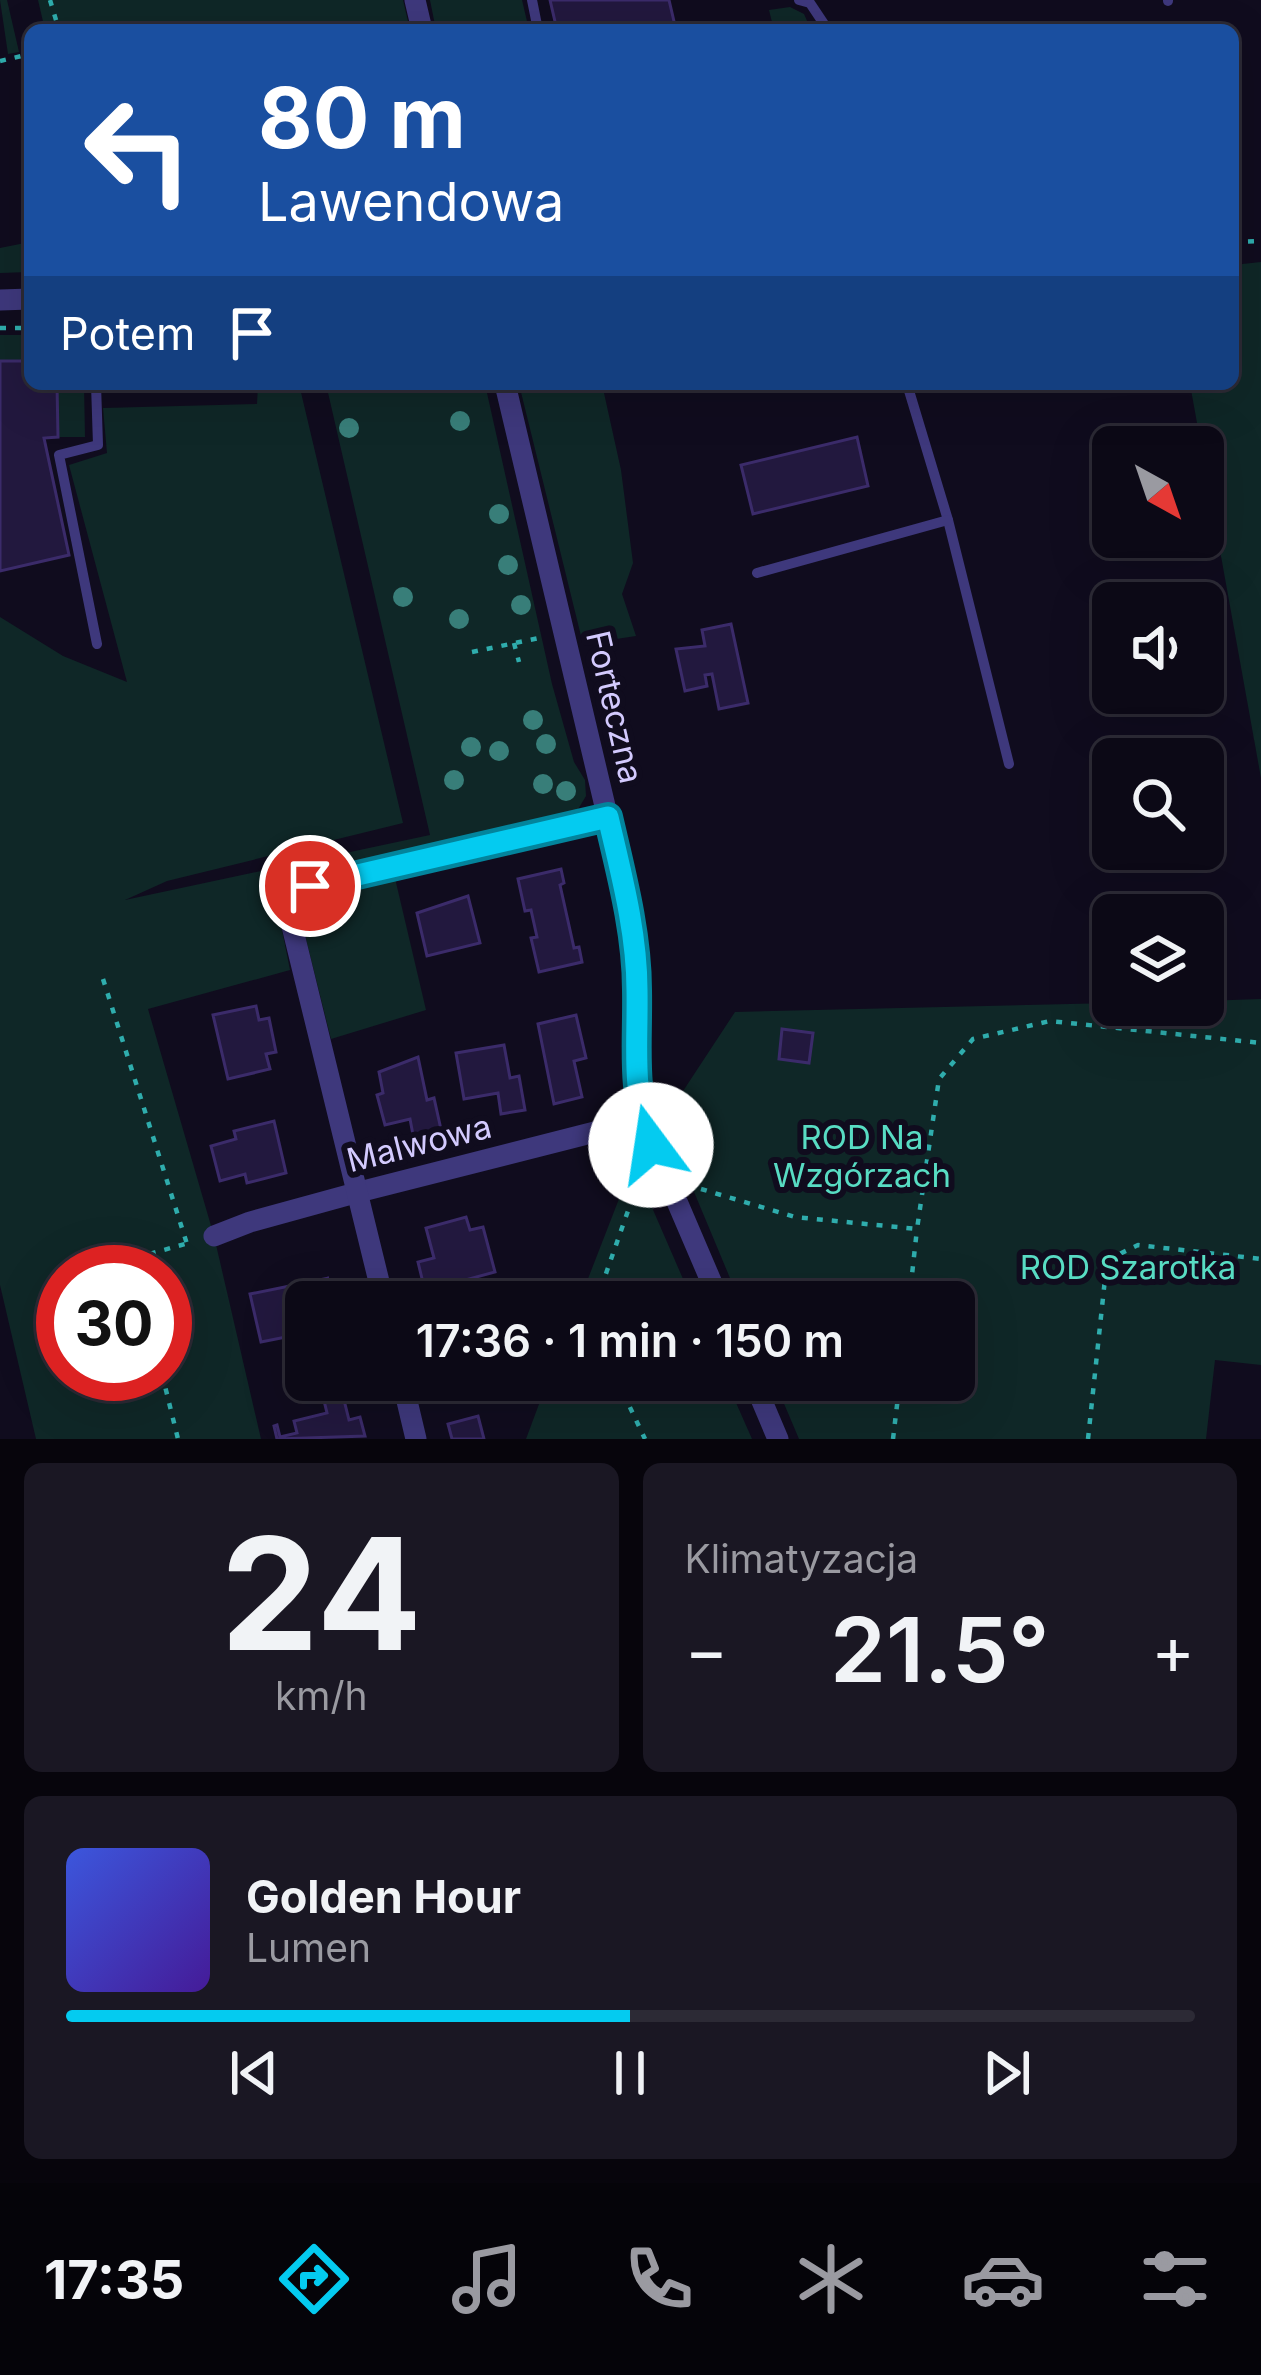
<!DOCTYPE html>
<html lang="pl">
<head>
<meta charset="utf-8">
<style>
	:root { --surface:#0c0916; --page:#1a1723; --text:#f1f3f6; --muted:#9a9aa1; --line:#2c2a35; --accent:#04cbf0 }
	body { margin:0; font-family:Inter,sans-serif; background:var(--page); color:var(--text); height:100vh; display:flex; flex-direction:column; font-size:45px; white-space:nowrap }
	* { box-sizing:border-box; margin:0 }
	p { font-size:39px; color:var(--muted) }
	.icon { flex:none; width:66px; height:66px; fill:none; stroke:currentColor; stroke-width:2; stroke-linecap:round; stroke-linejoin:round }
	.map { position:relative; height:1439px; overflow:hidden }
	.sheet { display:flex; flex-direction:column; gap:24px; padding:24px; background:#07050c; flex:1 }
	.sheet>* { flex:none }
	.hud { position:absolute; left:24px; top:24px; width:1215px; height:366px; border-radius:18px; box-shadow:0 12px 48px #0002,0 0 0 3px var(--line); background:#1a4fa0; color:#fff; overflow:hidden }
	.needle { width:78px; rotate:140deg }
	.fabs { position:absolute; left:1092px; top:426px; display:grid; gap:24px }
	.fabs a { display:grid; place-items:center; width:132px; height:132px; border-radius:18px; background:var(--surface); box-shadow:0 12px 48px #0002,0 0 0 3px var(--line); font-size:60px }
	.speed { position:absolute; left:36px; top:1245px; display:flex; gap:24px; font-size:60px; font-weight:700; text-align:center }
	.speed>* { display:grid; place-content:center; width:156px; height:156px; border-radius:50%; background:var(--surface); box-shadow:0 12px 48px #0002,0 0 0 3px var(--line); line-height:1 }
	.speed .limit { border:18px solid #d22; background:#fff; color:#111 }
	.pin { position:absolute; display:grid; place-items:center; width:102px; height:102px; color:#fff; margin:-51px; border:6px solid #fff; border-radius:50%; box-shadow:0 3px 12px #0007 }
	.me { position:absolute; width:132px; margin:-66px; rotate:346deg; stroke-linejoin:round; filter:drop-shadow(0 0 9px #0008) }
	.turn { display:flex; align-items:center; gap:42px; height:252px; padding:0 36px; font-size:54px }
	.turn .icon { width:156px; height:156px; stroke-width:2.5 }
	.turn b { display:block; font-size:84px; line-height:102px }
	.then { display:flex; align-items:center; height:114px; padding:0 36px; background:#0003; gap:24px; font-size:45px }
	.big { font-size:90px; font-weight:600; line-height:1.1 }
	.sheet .widget { flex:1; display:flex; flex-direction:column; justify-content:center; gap:18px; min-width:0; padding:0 42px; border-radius:18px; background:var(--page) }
	.sheet .dial { align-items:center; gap:0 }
	.dial b { font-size:156px; line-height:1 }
	.song { display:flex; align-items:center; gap:36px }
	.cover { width:144px; height:144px; border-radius:18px; background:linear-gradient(135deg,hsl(230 70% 55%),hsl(260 70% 35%)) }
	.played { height:12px; border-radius:6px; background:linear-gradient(90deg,var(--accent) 50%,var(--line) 50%) }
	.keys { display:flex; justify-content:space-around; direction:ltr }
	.heat { display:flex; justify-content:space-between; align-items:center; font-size:66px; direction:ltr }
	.sheet .tiles { flex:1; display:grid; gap:24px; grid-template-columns:1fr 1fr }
	.widget:last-child { grid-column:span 2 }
	.trip { position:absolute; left:285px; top:1281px; width:690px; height:120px; border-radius:18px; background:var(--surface); box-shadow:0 12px 48px #0002,0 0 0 3px var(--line); font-weight:600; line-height:120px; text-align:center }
	.menu { display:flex; height:192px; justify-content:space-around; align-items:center; background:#050409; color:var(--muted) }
	.menu .icon { width:84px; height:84px }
	.menu .selected { color:var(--accent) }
	.menu b { font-size:54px; color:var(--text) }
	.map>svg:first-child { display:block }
	.green { fill:#0f2727; fill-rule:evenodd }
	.building { fill:#22183e; stroke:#3b2b6a; stroke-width:3 }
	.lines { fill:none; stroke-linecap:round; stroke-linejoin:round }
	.path { stroke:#2fadad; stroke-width:4.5; stroke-dasharray:6 9; stroke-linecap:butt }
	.service { stroke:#3e387c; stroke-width:10 }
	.minor { stroke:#3e387c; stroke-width:21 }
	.tree { fill:#387e79 }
	.route-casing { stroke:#03849c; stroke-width:30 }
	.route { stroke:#04cbf0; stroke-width:21 }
	.labels { text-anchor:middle; stroke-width:12; stroke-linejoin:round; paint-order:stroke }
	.street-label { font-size:33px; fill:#d3cafe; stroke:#100c1e }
	.park-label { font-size:33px; fill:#58dcc3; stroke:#100c1e }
</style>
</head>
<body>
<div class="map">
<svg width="1261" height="1439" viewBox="0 0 1261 1439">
	<rect width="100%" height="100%" fill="#100c1e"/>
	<g class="green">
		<polygon points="0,0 7,0 19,52 8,54"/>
		<polygon points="38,0 403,0 410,30 45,30"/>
		<polygon points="430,0 522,0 529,30 436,30"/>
		<polygon points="790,7 804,14 811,30 798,30 796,24 774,30 769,10"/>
		<polygon points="30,242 30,272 0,273 0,248"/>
		<polygon points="1261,262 1261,778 1190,384 1233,384 1233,265"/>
		<rect x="0" y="335" width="30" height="26"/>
		<polygon points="57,384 84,384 85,437 58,437"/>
		<path d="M258 384H299L403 823 167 881 125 900 430 835 326 384H485L552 684 574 762 585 780 586 796 577 811 548 821 273 885 290 970 148 1009 214 1236 261 1439H36L0 1285V617L63 656 127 682 69 465 107 453 103 408 257 404ZM63 1272H165V1374H63Z"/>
		<polygon points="519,384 602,384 621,470 633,563 622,594 636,636 583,644"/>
		<polygon points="394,874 426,1010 331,1039 302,923 323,887"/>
		<polygon points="1261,999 1261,1365 1215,1360 1206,1439 799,1439 774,1380 954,1380 954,1302 740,1302 664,1120 735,1012 1113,1003 1203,1005 1203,1001"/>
		<polygon points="624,1186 644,1189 693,1302 579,1302"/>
		<polygon points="548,1380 726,1380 752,1439 526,1439"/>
	</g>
	<g class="building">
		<polygon points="550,0 669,0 676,30 557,30"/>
		<polygon points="0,361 30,361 30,384 57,384 58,437 44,438 69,555 0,571"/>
		<polygon points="857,437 868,486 753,514 741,465"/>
		<polygon points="731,624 748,703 719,709 712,674 705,675 707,686 685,691 676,649 705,646 702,630"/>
		<polygon points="561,869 564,883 560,885 574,948 579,947 582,962 539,972 531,938 537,937 531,910 525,911 518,879"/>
		<polygon points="468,896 480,943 427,956 417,913"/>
		<polygon points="256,1006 259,1020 269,1018 276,1052 266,1054 270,1069 228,1079 213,1015"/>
		<polygon points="576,1015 586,1058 574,1061 582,1097 554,1104 538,1024"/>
		<polygon points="782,1029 813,1033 809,1063 779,1059"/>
		<polygon points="504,1045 510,1078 519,1076 525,1110 501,1114 498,1093 464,1099 456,1053"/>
		<polygon points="418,1057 427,1100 434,1098 442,1134 414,1140 410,1119 385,1125 377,1095 383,1093 379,1072"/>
		<polygon points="274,1121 286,1173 247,1183 245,1174 220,1181 211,1146 236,1139 234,1131"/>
		<polygon points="466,1217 470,1230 483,1227 495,1272 425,1291 418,1262 434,1258 426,1228"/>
		<polygon points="329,1278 322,1281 326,1301 330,1302 306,1302 306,1333 261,1342 250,1294"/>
		<polygon points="319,1380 351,1380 354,1393 343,1396 349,1420 360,1417 365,1436 277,1439 274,1426 277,1425 280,1437 297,1433 294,1421 327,1413"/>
		<polygon points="478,1416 484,1439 452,1439 448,1424"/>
	</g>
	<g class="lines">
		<g class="path">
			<polyline points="50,0 59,30"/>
			<polyline points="0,61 30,54"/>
			<polyline points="1233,242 1261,241"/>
			<polyline points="0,328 30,328"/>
			<polyline points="514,643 519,662"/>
			<polyline points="472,652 539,638"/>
			<polyline points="103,979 187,1244"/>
			<polyline points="701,1189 795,1217 917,1229 939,1079 973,1039 1050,1021 1261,1043"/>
			<polyline points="139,1272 135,1258 185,1244"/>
			<polyline points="596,1302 636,1188 643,1181"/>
			<polyline points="909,1302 917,1229"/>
			<polyline points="162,1374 178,1439"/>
			<polyline points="617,1380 645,1439"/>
			<polyline points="893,1439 900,1380"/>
			<polyline points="1088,1439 1107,1260 1138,1245 1261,1259"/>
		</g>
		<g class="service">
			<polyline points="532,0 538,30"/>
			<polyline points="799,0 810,3 828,30"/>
			<polyline points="1168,0 1168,1"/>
			<polyline points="96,384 98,445 59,455 97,644"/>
			<polyline points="907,384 948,520 1009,764"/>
			<polyline points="757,573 948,520"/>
		</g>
		<g class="minor">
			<polyline points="415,0 422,30"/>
			<polyline points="0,300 30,299"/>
			<polyline points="505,384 623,882 638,989 635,1077 642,1120 720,1302"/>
			<polyline points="214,1236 250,1222 359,1192 642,1120"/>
			<polyline points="384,1302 291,922 295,901 310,886 608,817"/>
			<polyline points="402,1380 416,1439"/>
			<polyline points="753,1380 778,1439"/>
		</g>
	</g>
	<g class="tree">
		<circle cx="460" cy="421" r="10"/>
		<circle cx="349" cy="428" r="10"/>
		<circle cx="499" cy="514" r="10"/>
		<circle cx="508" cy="565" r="10"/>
		<circle cx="403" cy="597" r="10"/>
		<circle cx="521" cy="605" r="10"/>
		<circle cx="459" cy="619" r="10"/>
		<circle cx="533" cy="720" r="10"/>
		<circle cx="546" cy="744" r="10"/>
		<circle cx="471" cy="747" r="10"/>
		<circle cx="499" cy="751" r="10"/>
		<circle cx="454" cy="780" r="10"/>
		<circle cx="543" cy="784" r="10"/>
		<circle cx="566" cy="791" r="10"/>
	</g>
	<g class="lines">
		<g class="route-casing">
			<path id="route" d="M310 886 608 817C621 873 637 932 637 990 638 1050 631 1086 651 1145"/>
		</g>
		<use href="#route" class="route"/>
	</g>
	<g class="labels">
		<g class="street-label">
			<text transform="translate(615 707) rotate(77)" y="12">Forteczna</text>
			<text transform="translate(419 1143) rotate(-14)" y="12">Malwowa</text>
		</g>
		<g class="park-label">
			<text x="862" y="1149">ROD Na<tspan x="862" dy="38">Wzgórzach</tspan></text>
			<text x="1128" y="1279">ROD Szarotka</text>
		</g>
	</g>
</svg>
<div class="fabs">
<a><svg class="needle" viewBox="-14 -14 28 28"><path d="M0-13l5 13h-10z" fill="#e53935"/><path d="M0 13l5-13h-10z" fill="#9a9aa1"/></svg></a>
<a><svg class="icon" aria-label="sound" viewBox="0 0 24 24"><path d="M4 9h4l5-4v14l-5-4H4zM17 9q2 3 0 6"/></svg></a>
<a><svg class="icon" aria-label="search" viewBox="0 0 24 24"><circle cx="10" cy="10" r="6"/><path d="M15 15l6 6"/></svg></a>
<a><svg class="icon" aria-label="layers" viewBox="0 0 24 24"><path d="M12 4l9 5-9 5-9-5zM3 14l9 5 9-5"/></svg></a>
</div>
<div class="speed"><div class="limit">30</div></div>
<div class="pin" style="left:310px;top:886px;background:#d93025"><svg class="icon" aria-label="arrive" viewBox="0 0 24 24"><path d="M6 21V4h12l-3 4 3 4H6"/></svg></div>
<svg class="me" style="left:651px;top:1145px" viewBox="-20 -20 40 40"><circle r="19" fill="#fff"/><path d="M0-13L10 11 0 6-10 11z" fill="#04cbf0"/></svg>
<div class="trip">17:36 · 1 min · 150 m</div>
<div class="hud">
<div class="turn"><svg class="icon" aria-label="left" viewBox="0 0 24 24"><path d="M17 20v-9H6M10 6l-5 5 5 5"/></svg><div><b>80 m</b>Lawendowa</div></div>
<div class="then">Potem<svg class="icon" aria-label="arrive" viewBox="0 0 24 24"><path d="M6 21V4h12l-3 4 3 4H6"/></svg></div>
</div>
</div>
<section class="sheet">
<div class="tiles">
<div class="widget dial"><b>24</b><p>km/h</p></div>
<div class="widget"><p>Klimatyzacja</p>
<div class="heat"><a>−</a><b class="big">21.5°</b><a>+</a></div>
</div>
<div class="widget">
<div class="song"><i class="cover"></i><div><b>Golden Hour</b><p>Lumen</p></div></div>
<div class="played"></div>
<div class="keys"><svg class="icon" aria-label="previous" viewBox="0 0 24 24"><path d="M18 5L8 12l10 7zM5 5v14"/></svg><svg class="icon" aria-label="pause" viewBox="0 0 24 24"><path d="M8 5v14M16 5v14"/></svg><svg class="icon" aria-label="next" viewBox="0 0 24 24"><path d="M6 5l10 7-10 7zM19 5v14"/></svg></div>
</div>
</div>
</section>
<nav class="menu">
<b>17:35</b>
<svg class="icon selected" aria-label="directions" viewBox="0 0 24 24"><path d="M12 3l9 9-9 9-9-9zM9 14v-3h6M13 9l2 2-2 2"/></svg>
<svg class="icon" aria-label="music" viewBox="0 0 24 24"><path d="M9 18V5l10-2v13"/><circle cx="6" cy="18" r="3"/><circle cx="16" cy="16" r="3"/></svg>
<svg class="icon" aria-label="phone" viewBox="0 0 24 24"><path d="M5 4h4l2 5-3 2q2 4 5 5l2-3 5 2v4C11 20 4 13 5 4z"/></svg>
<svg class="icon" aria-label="climate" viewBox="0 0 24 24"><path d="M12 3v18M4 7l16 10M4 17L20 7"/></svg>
<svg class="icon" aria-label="car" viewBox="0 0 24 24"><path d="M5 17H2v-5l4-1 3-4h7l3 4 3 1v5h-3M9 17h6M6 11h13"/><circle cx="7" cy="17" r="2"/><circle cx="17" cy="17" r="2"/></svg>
<svg class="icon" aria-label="filters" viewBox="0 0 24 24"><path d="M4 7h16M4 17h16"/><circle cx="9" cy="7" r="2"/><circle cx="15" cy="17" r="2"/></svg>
</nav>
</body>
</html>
